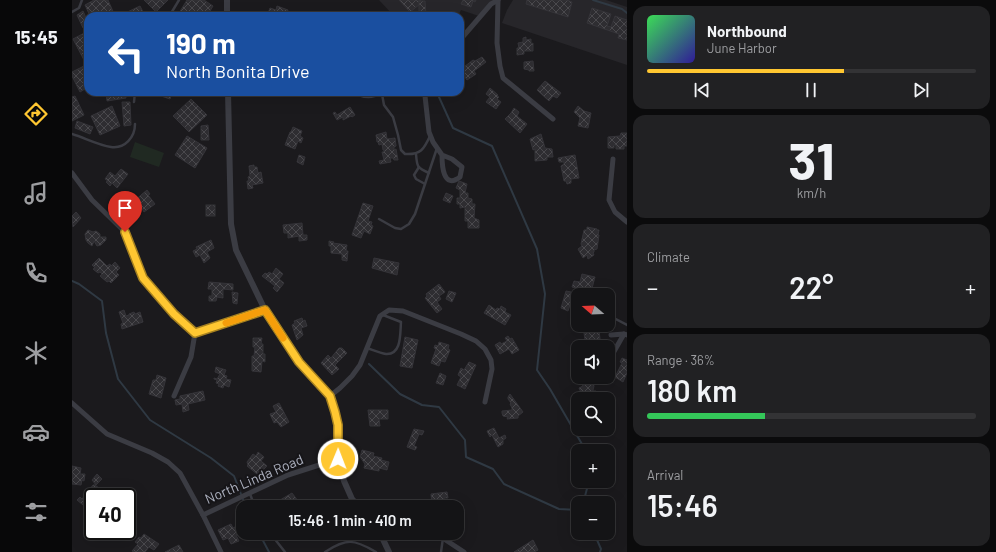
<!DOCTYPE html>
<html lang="en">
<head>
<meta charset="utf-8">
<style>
	:root { --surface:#141416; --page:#212123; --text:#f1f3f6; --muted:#9d9ea1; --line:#333335; --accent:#ffc731 }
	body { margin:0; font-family:Barlow,sans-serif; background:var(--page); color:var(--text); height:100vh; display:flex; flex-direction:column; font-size:15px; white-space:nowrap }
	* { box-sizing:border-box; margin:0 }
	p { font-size:13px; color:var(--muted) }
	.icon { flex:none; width:22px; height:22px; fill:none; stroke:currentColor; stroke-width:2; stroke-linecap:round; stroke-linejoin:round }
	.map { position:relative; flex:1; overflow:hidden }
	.panel { display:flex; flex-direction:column; gap:6px; padding:6px; background:#0b0b0c; width:369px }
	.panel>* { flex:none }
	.guide { position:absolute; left:12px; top:12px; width:380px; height:84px; border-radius:12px; box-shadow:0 4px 16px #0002,0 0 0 1px var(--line); background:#1a4fa0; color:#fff; overflow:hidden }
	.needle { width:26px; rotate:289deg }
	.buttons { position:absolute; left:499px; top:288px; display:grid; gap:8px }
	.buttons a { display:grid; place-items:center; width:44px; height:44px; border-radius:8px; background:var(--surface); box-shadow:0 4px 16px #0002,0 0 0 1px var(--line); font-size:20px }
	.speed { position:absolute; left:12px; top:488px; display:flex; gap:8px; font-size:20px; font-weight:700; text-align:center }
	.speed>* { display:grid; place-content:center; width:52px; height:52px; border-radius:50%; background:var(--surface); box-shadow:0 4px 16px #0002,0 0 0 1px var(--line); line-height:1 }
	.speed .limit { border:2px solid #111; border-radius:6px; background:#fff; color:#111 }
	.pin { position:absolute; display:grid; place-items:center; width:34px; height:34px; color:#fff; margin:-41px -17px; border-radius:50% 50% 50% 0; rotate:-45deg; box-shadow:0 0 4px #0007 }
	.pin .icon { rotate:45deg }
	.me { position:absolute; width:44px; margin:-22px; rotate:1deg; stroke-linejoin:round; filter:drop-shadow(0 0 3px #0008) }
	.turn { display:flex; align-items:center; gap:14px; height:84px; padding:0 16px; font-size:18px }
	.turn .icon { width:52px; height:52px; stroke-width:2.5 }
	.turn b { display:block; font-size:28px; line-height:34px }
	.big { font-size:30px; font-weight:600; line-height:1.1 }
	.panel .widget { flex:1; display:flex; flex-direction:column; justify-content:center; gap:6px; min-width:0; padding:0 14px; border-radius:12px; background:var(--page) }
	.panel .dial { align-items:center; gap:0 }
	.dial b { font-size:52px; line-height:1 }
	.song { display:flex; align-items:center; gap:12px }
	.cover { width:48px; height:48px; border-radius:6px; background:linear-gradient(135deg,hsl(130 70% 55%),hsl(250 70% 35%)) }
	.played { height:4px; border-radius:2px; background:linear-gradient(90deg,var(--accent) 60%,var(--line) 60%) }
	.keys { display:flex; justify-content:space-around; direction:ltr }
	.heat { display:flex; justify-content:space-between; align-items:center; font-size:22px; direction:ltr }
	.charge { height:6px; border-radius:3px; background:linear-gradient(90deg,#34c759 36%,var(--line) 0) }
	.trip { position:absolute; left:164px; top:500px; width:228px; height:40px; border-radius:12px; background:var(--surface); box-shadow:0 4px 16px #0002,0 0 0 1px var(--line); font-weight:600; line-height:40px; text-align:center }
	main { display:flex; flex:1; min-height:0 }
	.tab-bar { display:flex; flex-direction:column; width:72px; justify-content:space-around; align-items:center; background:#080809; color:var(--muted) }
	.tab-bar .icon { width:28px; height:28px }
	.tab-bar .selected { color:var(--accent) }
	.tab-bar b { font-size:18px; color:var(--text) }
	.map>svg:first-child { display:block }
	.built { fill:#27262a }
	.grass { fill:#202922 }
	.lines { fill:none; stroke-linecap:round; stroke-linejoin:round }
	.stream { stroke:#2f3943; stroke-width:2 }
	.building { fill:url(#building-cross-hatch); stroke:#353439 }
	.service { stroke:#3b3c43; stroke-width:2.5 }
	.minor { stroke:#3b3c43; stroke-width:5 }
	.tertiary { stroke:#3b3c43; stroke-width:6 }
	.route-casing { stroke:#a68120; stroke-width:10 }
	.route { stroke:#ffc731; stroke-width:7 }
	.slow { stroke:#f59e0b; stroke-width:7 }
	.labels { text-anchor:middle; stroke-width:4; stroke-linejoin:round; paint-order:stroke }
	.street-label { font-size:14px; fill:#acb0be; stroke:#161518 }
</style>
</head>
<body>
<main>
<nav class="tab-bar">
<b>15:45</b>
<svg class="icon selected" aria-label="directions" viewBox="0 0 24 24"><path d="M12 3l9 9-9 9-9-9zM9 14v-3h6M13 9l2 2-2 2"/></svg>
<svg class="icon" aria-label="music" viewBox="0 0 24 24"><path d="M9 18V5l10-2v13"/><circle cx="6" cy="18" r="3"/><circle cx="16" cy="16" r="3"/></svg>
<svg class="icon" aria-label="phone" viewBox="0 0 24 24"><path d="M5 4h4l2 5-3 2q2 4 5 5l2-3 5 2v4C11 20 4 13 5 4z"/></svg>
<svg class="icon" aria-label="climate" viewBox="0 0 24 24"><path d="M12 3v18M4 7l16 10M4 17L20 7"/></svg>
<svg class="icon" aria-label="car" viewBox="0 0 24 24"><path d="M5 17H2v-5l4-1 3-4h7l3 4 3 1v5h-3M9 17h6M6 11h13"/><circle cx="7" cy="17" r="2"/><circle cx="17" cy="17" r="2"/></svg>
<svg class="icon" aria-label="filters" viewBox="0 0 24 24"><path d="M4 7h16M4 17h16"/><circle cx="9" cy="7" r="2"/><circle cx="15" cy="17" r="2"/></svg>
</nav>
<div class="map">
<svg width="555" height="552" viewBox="0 0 555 552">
	<defs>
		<pattern id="building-cross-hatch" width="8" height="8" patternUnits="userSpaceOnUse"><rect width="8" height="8" fill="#2e2d31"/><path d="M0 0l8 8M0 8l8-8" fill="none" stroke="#4a494d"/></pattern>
	</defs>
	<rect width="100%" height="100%" fill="#1b1a1d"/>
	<g class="built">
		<polygon points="307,0 421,0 407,16 389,10 386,16 322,16"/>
		<polygon points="441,0 534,0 555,7 555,65 430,23 435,10"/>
	</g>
	<polygon class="grass" points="63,142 92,153 87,167 58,157"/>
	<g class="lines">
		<g class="stream">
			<polyline points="521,0 550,9 555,13"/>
			<polyline points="367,97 381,128 420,146 465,249 473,294 465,370 478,389 514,451"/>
			<polyline points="0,281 7,284 30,301 34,333 46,379 78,420 139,458 162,476 174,507"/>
			<polyline points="297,364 328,394 350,405 367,407 393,440 394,457 421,469 432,484 487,509 506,510"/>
			<polyline points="513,503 512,500 517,481"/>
			<polyline points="187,533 197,552"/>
			<polyline points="522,533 529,549 528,552"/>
		</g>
	</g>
	<g class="building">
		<polygon points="22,0 36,0 43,16 18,16 13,5"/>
		<polygon points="72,0 96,0 84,12"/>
		<polygon points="115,0 132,0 141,6 135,16 113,16 107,13"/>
		<polygon points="327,0 349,0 346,2 348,4 338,12"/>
		<polygon points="391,0 404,0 403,2 401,1 399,7 389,4"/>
		<polygon points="455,0 495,0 500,2 496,17 454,4"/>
		<polygon points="347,1 353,1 354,15 346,16 347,15"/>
		<polygon points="68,6 73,16 49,16 49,15"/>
		<polygon points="205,6 216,10 215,14 222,16 195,16 198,8 204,10"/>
		<polygon points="520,8 539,14 535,26 539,27 543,16 555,20 555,40 546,38 547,34 515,23"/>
		<polygon points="11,11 16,22 16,26 11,28 5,15"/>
		<polygon points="16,31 16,60 13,62 1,39"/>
		<polygon points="454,37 454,40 459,39 459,44 461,43 461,51 452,51 452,54 445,55 445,48 447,48 446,43 451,42 451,38"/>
		<polygon points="410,57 414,62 402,71 404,74 395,80 388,70 401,60 403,61"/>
		<polygon points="461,61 462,71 457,71 457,70 452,69 452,62"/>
		<polygon points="16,64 16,87 8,92 0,76 0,72"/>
		<polygon points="473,81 489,93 485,98 481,96 477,101 465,90"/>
		<polygon points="418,88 426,95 425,96 427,97 425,99 429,102 424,109 414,102 418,97 414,94"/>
		<polygon points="34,92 53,92 54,98 35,101"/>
		<polygon points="77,92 98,92 100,93 98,99"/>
		<polygon points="3,96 12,115 0,121 0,97"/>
		<polygon points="119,99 135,115 117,132 101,116"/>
		<polygon points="50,102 58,102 59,125 52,126"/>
		<polygon points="40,106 48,126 28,135 19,116"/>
		<polygon points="506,106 512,111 519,113 516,128 506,126 508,118 502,112"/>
		<polygon points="278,107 283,115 280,117 279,116 271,120 271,117 265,120 261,113 263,112 265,115"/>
		<polygon points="442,108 447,112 445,116 455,124 448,133 433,119 439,113"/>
		<polygon points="5,121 21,127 18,134 3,128"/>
		<polygon points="136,125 137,140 129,140 129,126"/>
		<polygon points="221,127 230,131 228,136 231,138 229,143 226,141 223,149 213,145 218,132 219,132"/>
		<polygon points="314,132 315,139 323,138 324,146 322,147 322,150 324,149 326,160 322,160 321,158 318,158 319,162 308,164 307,161 312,160 310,152 312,152 312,150 311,150 310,144 307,145 306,142 305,142 304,135"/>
		<polygon points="549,133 555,133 555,146 552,146 552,149 544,149 544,145 542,145 542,148 536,148 536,137 548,136"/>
		<polygon points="469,134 473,148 480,149 481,157 475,157 475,160 463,161 463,149 461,150 458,139"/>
		<polygon points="115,136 135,148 123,168 103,155"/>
		<polygon points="227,155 233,157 231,165 225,162"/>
		<polygon points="503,155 507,178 499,179 499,183 495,184 494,181 492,181 489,166 492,164 492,162 487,162 486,158"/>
		<polygon points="182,165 182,167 185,167 186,173 189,172 191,183 180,185 181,188 176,189 175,181 177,181 176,177 178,176 177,166"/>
		<polygon points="49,169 56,174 45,188 40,183 38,186 34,182 36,181 33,179 38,172 43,176"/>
		<polygon points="387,181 395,184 393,193 396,193 396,198 400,199 400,204 403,204 402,218 407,220 407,228 396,228 396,221 393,221 393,207 388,208 388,204 385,204 385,198 388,198 388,190 384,188"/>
		<polygon points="75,190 78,194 76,195 83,204 72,212 69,207 67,208 62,201"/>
		<polygon points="374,193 381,196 378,203 371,200"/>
		<polygon points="291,203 301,206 296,221 300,222 299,225 301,226 298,234 292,231 289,238 280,235"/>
		<rect x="134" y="205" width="9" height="11"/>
		<polygon points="4,212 9,218 1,227 0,216"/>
		<polygon points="230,223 231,235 235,235 235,240 227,241 227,236 216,238 216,233 212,233 211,225"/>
		<polygon points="515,227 525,229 525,230 527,230 526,235 527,235 525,249 522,250 522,252 521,253 522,255 516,259 515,255 511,258 506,249 510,246 509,244 512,230 515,230"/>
		<polygon points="16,230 21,232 24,231 28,234 28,237 34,237 34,240 29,245 25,246 22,241 20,246 16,243 14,240 13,234"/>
		<polygon points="139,240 142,248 135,252 138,258 132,263 128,255 124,257 121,251 125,249 124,247"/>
		<polygon points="257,241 262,242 261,243 275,245 274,251 276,251 275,261 270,260 270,254 259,253 259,246 257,246"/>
		<polygon points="27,258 35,266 38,264 39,266 43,262 48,268 44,272 47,275 39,283 37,281 35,282 28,276 30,274 28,272 26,273 21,269 23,268 20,265"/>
		<polygon points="302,258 327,263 325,275 300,268"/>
		<polygon points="204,268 211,274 207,279 212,283 205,292 201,288 203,286 190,276 193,273 195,274 197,272 200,274"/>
		<polygon points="510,274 523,277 519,292 500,287 502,281 508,282"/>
		<polygon points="137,282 161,284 161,290 151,289 151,298 145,297 144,301 137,301 137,296 140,296 140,289 136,289"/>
		<polygon points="367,284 373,292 367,296 369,299 365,302 370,309 365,313 353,298 355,296 354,294"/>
		<polygon points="377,291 384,293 380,302 374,299"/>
		<polygon points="494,291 499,292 497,301 499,302 496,311 489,308"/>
		<polygon points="160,292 166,293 165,304 161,303"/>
		<polygon points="417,305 424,310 425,308 428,309 429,306 434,309 433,312 439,315 433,325 412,313"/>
		<polygon points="52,310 54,316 57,315 57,314 62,312 63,314 68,312 71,322 50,329 49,324 51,323 47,312"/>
		<polygon points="230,318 231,321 233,320 235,326 229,328 231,335 225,340 220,325 223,323 222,321"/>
		<polygon points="524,327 524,330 527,330 528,339 526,339 526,346 517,347 517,340 513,340 512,333 515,333 515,328"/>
		<polygon points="436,336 438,339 440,338 447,350 440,354 437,349 428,354 423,345 428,342 429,344 435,341 433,338"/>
		<polygon points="333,337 346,340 340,368 328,366"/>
		<polygon points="181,338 190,338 189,344 191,344 191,354 193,354 193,362 190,361 189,372 180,371 180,356 182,356 183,347 181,347"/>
		<polygon points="367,342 377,345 376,349 378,350 373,362 369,361 367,366 359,363 364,349 362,348 363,345 366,346"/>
		<polygon points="267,348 270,348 275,353 263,365 267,369 260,375 249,363 256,355 259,358"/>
		<polygon points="550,358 555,360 555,373 551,382 543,377 550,363 548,362"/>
		<polygon points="397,362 404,365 393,389 385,385 389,377 386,375 389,368 392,370"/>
		<polygon points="144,367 154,370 152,375 155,376 154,379 159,380 157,387 152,385 151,388 146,386 147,384 144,383 145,380 142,379 142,378 145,379 148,374 143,372"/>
		<polygon points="368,373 374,376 371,385 364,383"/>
		<polygon points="85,375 94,378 89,398 77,394 81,380 84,380"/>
		<polygon points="519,379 522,386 521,390 521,391 524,391 526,395 517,399 512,399 507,388 511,386 509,382"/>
		<polygon points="131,391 133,400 116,404 117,410 111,412 110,404 104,405 103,400 108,399 108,396"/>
		<polygon points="438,394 451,412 446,416 446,418 435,419 436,417 431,416 430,413 430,411 440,410 440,408 438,404 439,403 436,399 436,397"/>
		<polygon points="207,403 217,422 209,427 205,422 202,423 198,414 204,412 201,406"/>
		<polygon points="296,410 316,410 316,419 307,419 308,426 298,426"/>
		<polygon points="422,428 427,438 433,435 434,438 431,440 431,444 426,447 420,435 418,437 415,431"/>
		<polygon points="342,429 352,431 350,435 347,434 342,446 345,447 343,450 335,447"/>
		<polygon points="290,450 302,453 301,456 310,458 309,460 317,462 315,470 307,468 307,471 292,468 293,464 288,457"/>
		<polygon points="186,452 192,457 189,461 195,466 189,472 188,471 185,474 175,466 176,465 175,462 181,454 184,456"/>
		<polygon points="0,466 9,468 8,474 13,474 12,481 10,480 9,485 0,484"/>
		<polygon points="25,474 30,479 24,485 20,480"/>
		<polygon points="21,485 23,485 28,489 26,491 30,494 27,497 21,497 21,504 17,510 5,500 8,497 10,499"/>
		<polygon points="375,492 376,498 372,498 372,503 374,502 375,507 363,507 363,505 360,505 359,494"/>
		<polygon points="220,493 226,501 217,507 197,507 200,504 202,507 205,506 203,503"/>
		<polygon points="257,500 264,504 262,507 253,507"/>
		<polygon points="159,524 161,528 167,525 171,533 166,536 165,534 164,535 167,541 159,544 156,538 151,540 146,530"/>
		<polygon points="72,534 87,544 82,550 77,547 73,552 62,552 60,551 66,544 63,542 67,537 69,538"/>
		<polygon points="461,540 466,550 462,552 442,552"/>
		<polygon points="107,545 111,552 93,552"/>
	</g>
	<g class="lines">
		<g class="service">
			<polyline points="0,12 7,8 10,0"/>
			<polyline points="98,15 107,0"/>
			<polyline points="337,92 352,96"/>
			<path d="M284 94C295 99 304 97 314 92"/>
			<path d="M310 94 312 105 321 117 326 135 329 150 333 154C349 155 352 149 358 136"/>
			<polyline points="62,102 63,92"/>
			<path d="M0 134C13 138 26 145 39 147 53 149 63 137 63 124"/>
			<path d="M344 154C345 167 345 168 357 173"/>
			<polyline points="347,167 342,175 344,179 353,184"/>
			<polyline points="307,219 323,228 329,229 337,224 343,214 365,148"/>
			<polyline points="536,315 555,325"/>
			<path d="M295 348C301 350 308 353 314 354 330 355 328 333 329 322L311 315"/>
			<polyline points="178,494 183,507"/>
			<polyline points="198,533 213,552"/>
			<path d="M253 552C275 538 282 539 304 552"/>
			<polyline points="369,552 371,538"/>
		</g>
		<g class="minor">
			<polyline points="426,0 425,43 428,66 431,78 481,119"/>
			<polyline points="388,40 419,4 426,0"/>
			<path d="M355 92 353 96 357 132 361 142 370 155 380 159 390 167 388 177C371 190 370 165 370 155"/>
			<polyline points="541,159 537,200 543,212 555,222"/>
			<polyline points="0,173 20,200 53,232 71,278 102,314 123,333"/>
			<polyline points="123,333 193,310"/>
			<polyline points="539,335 552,334"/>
			<polyline points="536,362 552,334 555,335"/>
			<polyline points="102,396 119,357 123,333"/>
			<polyline points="258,396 268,388 280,376 288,365 308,316 317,310 331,311 389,334 404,341 413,349 419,360 420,369 413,402"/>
			<polyline points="0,403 35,434 80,453 96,462 108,473 131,515 149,552"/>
			<polyline points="131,515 216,475 266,459"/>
			<polyline points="363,533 392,552"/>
		</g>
		<g class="tertiary">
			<polyline points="155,0 155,16"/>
			<polyline points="156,92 159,224 164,250 193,310 209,336 227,362 258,396 263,412 266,425 266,459 272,481 280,499 287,507"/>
			<polyline points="308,533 317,552"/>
		</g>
	</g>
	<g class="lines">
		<g class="route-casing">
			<polyline id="route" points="53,232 71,278 102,314 123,333 193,310 227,362 258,396 263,412 266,425 266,459"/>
		</g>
		<use href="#route" class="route"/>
		<polyline class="slow" points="154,323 193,310 211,338"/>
	</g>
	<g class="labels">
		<g class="street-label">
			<text transform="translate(182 479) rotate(-23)" y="5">North Linda Road</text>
		</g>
	</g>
</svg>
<div class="buttons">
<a><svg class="needle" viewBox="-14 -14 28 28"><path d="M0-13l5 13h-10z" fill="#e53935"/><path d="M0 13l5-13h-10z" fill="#9d9ea1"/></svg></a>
<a><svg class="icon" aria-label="sound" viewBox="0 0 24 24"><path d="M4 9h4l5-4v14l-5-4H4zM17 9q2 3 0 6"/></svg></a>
<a><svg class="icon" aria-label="search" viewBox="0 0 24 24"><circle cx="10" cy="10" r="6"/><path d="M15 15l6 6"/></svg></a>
<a>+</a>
<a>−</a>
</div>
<div class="speed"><div class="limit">40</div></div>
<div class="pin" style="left:53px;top:232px;background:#d93025"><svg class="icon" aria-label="arrive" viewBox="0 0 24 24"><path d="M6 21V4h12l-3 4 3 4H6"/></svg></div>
<svg class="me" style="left:266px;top:459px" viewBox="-20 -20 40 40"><circle r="17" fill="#ffc731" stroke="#fff" stroke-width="3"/><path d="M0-11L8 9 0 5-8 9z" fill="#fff"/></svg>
<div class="trip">15:46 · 1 min · 410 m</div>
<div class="guide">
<div class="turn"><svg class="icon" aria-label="left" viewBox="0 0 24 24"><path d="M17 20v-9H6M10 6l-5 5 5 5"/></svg><div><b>190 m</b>North Bonita Drive</div></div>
</div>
</div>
<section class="panel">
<div class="widget">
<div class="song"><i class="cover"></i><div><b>Northbound</b><p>June Harbor</p></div></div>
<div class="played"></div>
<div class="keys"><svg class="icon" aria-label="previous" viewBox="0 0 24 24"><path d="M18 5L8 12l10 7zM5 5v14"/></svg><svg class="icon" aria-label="pause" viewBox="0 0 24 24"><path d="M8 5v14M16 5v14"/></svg><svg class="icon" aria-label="next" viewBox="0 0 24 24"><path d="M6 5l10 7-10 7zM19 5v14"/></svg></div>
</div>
<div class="widget dial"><b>31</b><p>km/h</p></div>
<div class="widget"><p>Climate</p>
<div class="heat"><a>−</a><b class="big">22°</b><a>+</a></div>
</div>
<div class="widget"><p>Range · 36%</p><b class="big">180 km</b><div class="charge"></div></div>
<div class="widget"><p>Arrival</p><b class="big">15:46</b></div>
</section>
</main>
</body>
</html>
